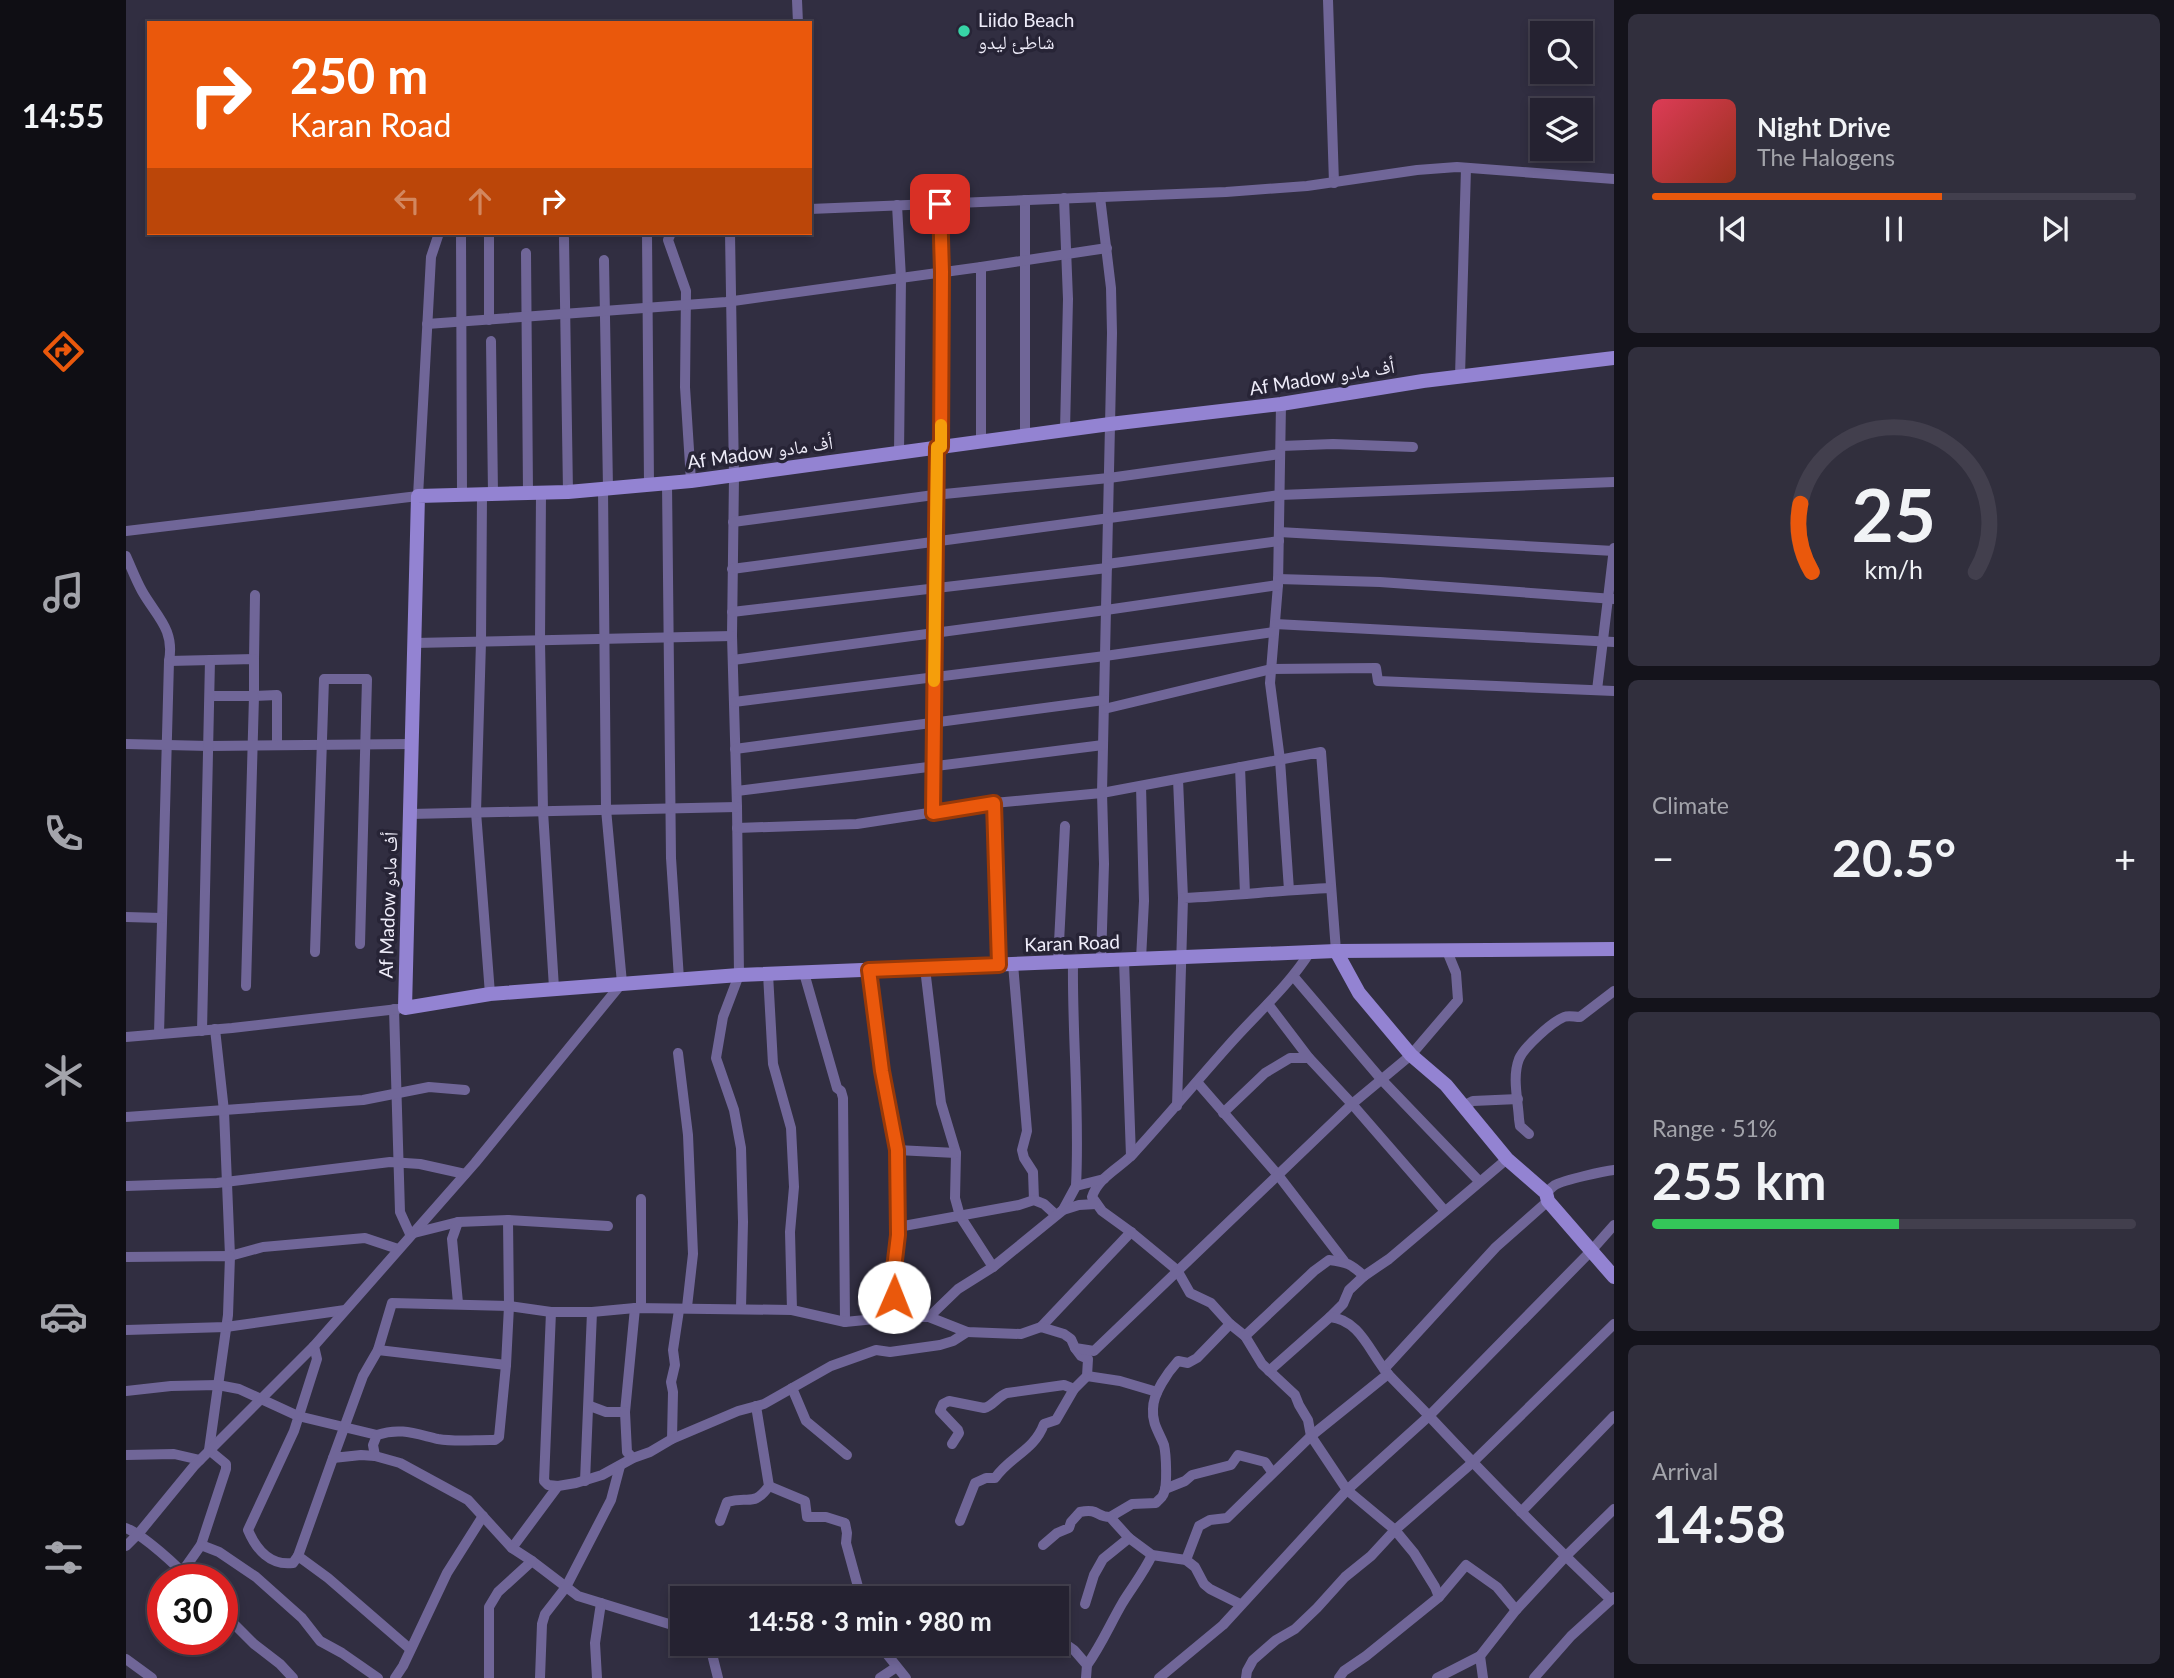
<!DOCTYPE html>
<html lang="en">
<head>
<meta charset="utf-8">
<style>
	:root { --surface:#252231; --page:#312f3d; --text:#f1f3f6; --muted:#a3a4ab; --line:#423f4d; --accent:#ea580c }
	body { margin:0; font-family:Lato,"Noto Naskh Arabic",sans-serif; background:var(--page); color:var(--text); height:100vh; display:flex; flex-direction:column; font-size:26px; white-space:nowrap }
	* { box-sizing:border-box; margin:0 }
	p { font-size:23px; color:var(--muted) }
	.icon { flex:none; width:38px; height:38px; fill:none; stroke:currentColor; stroke-width:2; stroke-linecap:round; stroke-linejoin:round }
	.map { position:relative; flex:1; overflow:hidden }
	.details { display:flex; flex-direction:column; gap:14px; padding:14px; background:#14131b; width:560px }
	.details>* { flex:none }
	.banner { position:absolute; left:21px; top:21px; width:665px; height:214px; border-radius:0px; box-shadow:0 4px 10px #0003,0 0 0 2px var(--line); background:#ea580c; color:#fff; overflow:hidden }
	.controls { position:absolute; left:1404px; top:21px; display:grid; gap:14px }
	.controls a { display:grid; place-items:center; width:63px; height:63px; border-radius:0px; background:var(--surface); box-shadow:0 4px 10px #0003,0 0 0 2px var(--line); font-size:35px }
	.speed { position:absolute; left:21px; top:1564px; display:flex; gap:14px; font-size:35px; font-weight:700; text-align:center }
	.speed>* { display:grid; place-content:center; width:91px; height:91px; border-radius:50%; background:var(--surface); box-shadow:0 4px 10px #0003,0 0 0 2px var(--line); line-height:1 }
	.speed .limit { border:10px solid #d22; background:#fff; color:#111 }
	.pin { position:absolute; display:grid; place-items:center; width:60px; height:60px; color:#fff; margin:-30px; border-radius:14px; box-shadow:0 4px 10px #0006 }
	.me { position:absolute; width:77px; margin:-38px; rotate:1deg; stroke-linejoin:round; filter:drop-shadow(0 0 5px #0008) }
	.turn { display:flex; align-items:center; gap:24px; height:147px; padding:0 28px; font-size:32px }
	.turn .icon { width:91px; height:91px; stroke-width:2.5 }
	.turn b { display:block; font-size:49px; line-height:60px }
	.lanes { display:flex; align-items:center; height:66px; padding:0 28px; background:#0003; justify-content:center; gap:35px; direction:ltr }
	.lanes .off { opacity:.35 }
	.big { font-size:52px; font-weight:700; line-height:1.1 }
	.details .widget { flex:1; display:flex; flex-direction:column; justify-content:center; gap:10px; min-width:0; padding:0 24px; border-radius:10px; background:var(--page) }
	.details .dial { align-items:center; gap:0 }
	.dial svg { height:182px; overflow:visible; fill:none; stroke:var(--line); stroke-width:7; stroke-linecap:round; text-anchor:middle }
	.dial text { fill:var(--text); stroke:none }
	.song { display:flex; align-items:center; gap:21px }
	.cover { width:84px; height:84px; border-radius:10px; background:linear-gradient(135deg,hsl(350 70% 55%),hsl(10 70% 35%)) }
	.played { height:7px; border-radius:4px; background:linear-gradient(90deg,var(--accent) 60%,var(--line) 60%) }
	.keys { display:flex; justify-content:space-around; direction:ltr }
	.heat { display:flex; justify-content:space-between; align-items:center; font-size:38px; direction:ltr }
	.charge { height:10px; border-radius:5px; background:linear-gradient(90deg,#34c759 51%,var(--line) 0) }
	.trip { position:absolute; left:544px; top:1586px; width:399px; height:70px; border-radius:0px; background:var(--surface); box-shadow:0 4px 10px #0003,0 0 0 2px var(--line); font-weight:700; line-height:70px; text-align:center }
	main { display:flex; flex:1; min-height:0 }
	.dock { display:flex; flex-direction:column; width:126px; justify-content:space-around; align-items:center; background:#0f0e14; color:var(--muted) }
	.dock .icon { width:49px; height:49px }
	.dock .selected { color:var(--accent) }
	.dock b { font-size:32px; color:var(--text) }
	.map>svg:first-child { display:block }
	.lines { fill:none; stroke-linecap:round; stroke-linejoin:round }
	.street { stroke:#706698; stroke-width:10 }
	.secondary { stroke:#9383d2; stroke-width:14 }
	.route-casing { stroke:#983908; stroke-width:18 }
	.route { stroke:#ea580c; stroke-width:12 }
	.slow { stroke:#f59e0b; stroke-width:12 }
	.poi-dot { fill:#37d4a6; stroke:#272436; stroke-width:2.5 }
	.labels { text-anchor:middle; stroke-width:7; stroke-linejoin:round; paint-order:stroke }
	.poi-label { font-size:19px; fill:#efedfa; stroke:#272436; text-anchor:start }
	.street-label { font-size:19px; fill:#efedfa; stroke:#272436 }
</style>
</head>
<body>
<main>
<nav class="dock">
<b>14:55</b>
<svg class="icon selected" aria-label="directions" viewBox="0 0 24 24"><path d="M12 3l9 9-9 9-9-9zM9 14v-3h6M13 9l2 2-2 2"/></svg>
<svg class="icon" aria-label="music" viewBox="0 0 24 24"><path d="M9 18V5l10-2v13"/><circle cx="6" cy="18" r="3"/><circle cx="16" cy="16" r="3"/></svg>
<svg class="icon" aria-label="phone" viewBox="0 0 24 24"><path d="M5 4h4l2 5-3 2q2 4 5 5l2-3 5 2v4C11 20 4 13 5 4z"/></svg>
<svg class="icon" aria-label="climate" viewBox="0 0 24 24"><path d="M12 3v18M4 7l16 10M4 17L20 7"/></svg>
<svg class="icon" aria-label="car" viewBox="0 0 24 24"><path d="M5 17H2v-5l4-1 3-4h7l3 4 3 1v5h-3M9 17h6M6 11h13"/><circle cx="7" cy="17" r="2"/><circle cx="17" cy="17" r="2"/></svg>
<svg class="icon" aria-label="filters" viewBox="0 0 24 24"><path d="M4 7h16M4 17h16"/><circle cx="9" cy="7" r="2"/><circle cx="15" cy="17" r="2"/></svg>
</nav>
<div class="map">
<svg width="1488" height="1678" viewBox="0 0 1488 1678">
	<rect width="100%" height="100%" fill="#312e41"/>
	<g class="lines">
		<g class="street">
			<polyline points="671,0 672,23"/>
			<polyline points="1202,0 1208,183"/>
			<polyline points="974,197 985,288 986,333 976,793 978,864 975,961"/>
			<polyline points="938,198 942,299 939,430"/>
			<polyline points="899,200 899,435"/>
			<polyline points="814,203 816,272 815,447"/>
			<polyline points="771,205 775,278 773,453"/>
			<polyline points="684,209 1100,192 1181,186 1291,170 1331,167 1488,179"/>
			<polyline points="335,233 336,494"/>
			<polyline points="363,233 363,320"/>
			<polyline points="521,233 523,485"/>
			<polyline points="545,233 542,240 560,291 559,387 565,481"/>
			<polyline points="604,233 608,476 606,636 611,807 613,975 597,1017 590,1058 608,1110 615,1148 617,1222 615,1308"/>
			<polyline points="438,238 442,492"/>
			<polyline points="400,253 402,493"/>
			<polyline points="478,260 482,488"/>
			<polyline points="855,267 981,248"/>
			<polyline points="301,324 600,302 855,267 855,441"/>
			<polyline points="365,341 367,494"/>
			<polyline points="1334,376 1340,168"/>
			<polyline points="1155,404 1152,585 1144,683 1154,760 1163,890"/>
			<polyline points="1155,446 1207,444 1287,447"/>
			<polyline points="541,483 545,858 553,979"/>
			<polyline points="415,493 414,641 417,811 428,988"/>
			<polyline points="356,494 355,642 350,812 364,994"/>
			<polyline points="607,522 808,495 983,478 1154,454"/>
			<polyline points="0,531 292,496 305,257 313,233"/>
			<polyline points="1153,532 1488,551"/>
			<path d="M0 556C5 567 10 580 16 591 30 616 49 629 43 661L33 1034"/>
			<polyline points="981,564 1153,541"/>
			<polyline points="606,569 1154,495 1488,482"/>
			<polyline points="1152,579 1254,582 1488,599"/>
			<polyline points="606,612 981,568"/>
			<polyline points="1149,624 1488,642"/>
			<polyline points="288,643 606,636"/>
			<polyline points="128,659 129,595"/>
			<polyline points="607,660 980,610 1152,585"/>
			<polyline points="43,661 128,659 128,696 151,695 151,745"/>
			<polyline points="1471,690 1488,548"/>
			<polyline points="84,696 128,696 120,986"/>
			<polyline points="608,702 979,656 1148,632"/>
			<polyline points="978,709 1145,669 1250,668 1252,681 1488,691"/>
			<polyline points="0,744 83,746 286,744"/>
			<polyline points="609,749 978,700"/>
			<polyline points="1114,767 1119,894"/>
			<polyline points="1052,779 1057,898"/>
			<polyline points="1015,786 1018,901 1015,959"/>
			<polyline points="611,791 977,745"/>
			<polyline points="868,803 873,965"/>
			<polyline points="807,813 811,447"/>
			<polyline points="284,814 611,807"/>
			<polyline points="611,828 731,824 868,803 976,793 1195,752 1210,951"/>
			<polyline points="0,917 36,918"/>
			<polyline points="189,952 198,679 241,679 234,944"/>
			<path d="M1184 952C1161 988 1130 1014 1102 1046 1070 1082 1039 1119 1006 1155 992 1169 972 1178 966 1197L976 1211 1005 1232 1051 1270 1064 1293 1085 1303 1104 1324 1119 1336 1136 1364 1169 1395 1173 1405 1182 1420 1185 1436 1221 1490 1269 1530 1288 1553 1309 1587 1313 1597"/>
			<polyline points="998,960 1005,1156"/>
			<polyline points="932,962 939,826"/>
			<path d="M947 962C946 1037 954 1111 950 1186"/>
			<polyline points="887,964 901,1131 896,1150 898,1158 907,1172 908,1200"/>
			<polyline points="799,968 815,1103 830,1153 829,1198 834,1216 867,1267"/>
			<polyline points="743,970 756,1071 771,1150 772,1235 767,1277 769,1317"/>
			<polyline points="678,973 711,1088 715,1091 717,1098 719,1322"/>
			<polyline points="642,974 647,1064 665,1128 668,1187 664,1232 666,1310"/>
			<polyline points="1168,977 1255,1079 1353,1181"/>
			<polyline points="1142,1004 1183,1058 1226,1104 1318,1210"/>
			<polyline points="268,1009 274,1212 284,1234 332,1222 382,1220 482,1226"/>
			<polyline points="89,1029 98,1111 104,1256 137,1247 239,1238 272,1249"/>
			<polyline points="76,1031 84,660"/>
			<polyline points="0,1037 106,1028 272,1009"/>
			<polyline points="552,1053 562,1135 567,1254 561,1307"/>
			<polyline points="1071,1082 1152,1175 1218,1261"/>
			<path d="M1051 1106 1057 898C1107 896 1156 890 1205 888"/>
			<polyline points="1337,1106 1347,1101 1392,1099"/>
			<polyline points="1097,1113 1139,1073 1164,1058 1183,1058"/>
			<polyline points="0,1117 237,1100 303,1087 339,1090"/>
			<path d="M1403 1134 1394 1126 1393 1119C1392 1100 1386 1077 1393 1059 1398 1047 1426 1022 1438 1017 1443 1015 1448 1017 1454 1017L1488 991"/>
			<polyline points="771,1150 830,1153"/>
			<polyline points="0,1186 91,1183 264,1162 294,1164 339,1174"/>
			<path d="M1420 1193C1423 1190 1426 1187 1429 1185 1438 1180 1478 1171 1488 1170"/>
			<polyline points="937,1210 950,1186 978,1179"/>
			<polyline points="332,1222 326,1239 332,1303"/>
			<polyline points="772,1227 893,1205 908,1200 918,1204 930,1215"/>
			<polyline points="0,1257 104,1256 102,1315 83,1450 100,1464 100,1469 75,1545 56,1572"/>
			<polyline points="515,1308 515,1199"/>
			<polyline points="425,1312 418,1481 422,1485 432,1486"/>
			<polyline points="803,1317 832,1289 867,1267 937,1210 953,1205 970,1204"/>
			<polyline points="1204,1317 1217,1304 1223,1290 1238,1276 1263,1259 1381,1159"/>
			<polyline points="915,1327 1005,1232"/>
			<polyline points="0,1330 100,1327 219,1310"/>
			<path d="M1119 1336 1188 1271 1203 1260C1221 1262 1225 1264 1238 1276"/>
			<path d="M188 1346 191 1359 168 1431 122 1530C130 1549 144 1566 167 1563L172 1556 202 1578 284 1649"/>
			<polyline points="252,1350 380,1365"/>
			<polyline points="1258,1369 1370,1247 1422,1201"/>
			<path d="M1143 1371 1204 1317C1235 1320 1244 1354 1263 1375 1276 1389 1291 1403 1304 1417 1363 1480 1423 1541 1485 1600"/>
			<polyline points="961,1376 994,1381 1031,1392"/>
			<polyline points="666,1388 680,1421 721,1455"/>
			<polyline points="0,1391 45,1386 92,1385 113,1389 172,1416 251,1435"/>
			<polyline points="464,1406 480,1412 499,1412 509,1308"/>
			<polyline points="499,1412 501,1452 507,1458"/>
			<polyline points="546,1439 547,1392 545,1382 549,1365 547,1350 553,1310"/>
			<path d="M826 1444 833 1433 832 1430 814 1411 817 1404 823 1401 858 1408C867 1406 872 1396 881 1393L938 1385 948 1389"/>
			<polyline points="0,1455 48,1454 74,1460"/>
			<path d="M249 1456 247 1445 251 1435C274 1427 290 1434 312 1439 329 1442 347 1440 364 1440H369L373 1437 380 1365 383 1306 382 1220"/>
			<polyline points="459,1481 466,1312"/>
			<polyline points="643,1486 679,1501 681,1517 700,1517 719,1523 721,1533 720,1543 734,1594 732,1598"/>
			<polyline points="1039,1489 1059,1481 1066,1475 1105,1465 1112,1455 1139,1462 1146,1472"/>
			<polyline points="1395,1512 1488,1416"/>
			<path d="M984 1517 1006 1504 1030 1503C1032 1500 1036 1498 1037 1495 1042 1487 1040 1454 1038 1445 1033 1432 1026 1424 1027 1409 1027 1393 1042 1372 1052 1361L1062 1363 1071 1358 1104 1324"/>
			<path d="M594 1521 601 1502C623 1495 627 1508 643 1486L630 1406"/>
			<path d="M834 1521 849 1483 860 1478H869C884 1456 908 1451 918 1424L930 1420 948 1389 961 1376 962 1359 955 1356 949 1348"/>
			<path d="M0 1528C17 1535 52 1566 63 1580"/>
			<polyline points="75,1545 93,1552 130,1577 176,1618 194,1641 216,1653 252,1678"/>
			<path d="M917 1545 931 1533 943 1528 945 1522 954 1512C973 1508 970 1517 984 1517L1003 1538 1026 1555 1060 1560 1069 1567 1078 1584 1084 1589 1114 1604"/>
			<polyline points="0,1546 13,1533 68,1466 188,1346 349,1163 496,983 480,809 477,488"/>
			<polyline points="386,1548 432,1486 450,1483 476,1475 507,1458 524,1452 546,1439 612,1411 638,1404 705,1366 750,1350 764,1352 814,1345 827,1341 841,1332"/>
			<polyline points="172,1556 207,1458"/>
			<polyline points="1060,1560 1073,1526 1084,1520 1101,1518 1185,1436 1262,1374"/>
			<path d="M657 1598C685 1591 705 1586 734 1594"/>
			<polyline points="959,1604 968,1575 977,1559 1003,1538"/>
			<polyline points="96,1612 128,1644 154,1664 167,1678"/>
			<polyline points="556,1628 452,1596 406,1561 386,1548 342,1500 274,1463 249,1456 235,1455 207,1458 237,1376 252,1350 266,1303 383,1306 425,1312 466,1312 509,1308 666,1310 719,1322 769,1317 803,1317 841,1332 895,1334 915,1327 938,1334 945,1339 949,1348 968,1351 1226,1104 1285,1055 1332,1000 1330,973 1321,951"/>
			<polyline points="931,1638 948,1650 961,1665 960,1678"/>
			<polyline points="581,1643 586,1654 592,1678"/>
			<polyline points="752,1643 780,1678"/>
			<polyline points="1354,1656 1357,1678"/>
			<polyline points="0,1659 26,1678"/>
			<path d="M961 1665C976 1644 984 1624 997 1602 1007 1586 1018 1572 1026 1555"/>
			<polyline points="269,1678 277,1666 321,1573 357,1516"/>
			<polyline points="363,1678 363,1607 372,1592 406,1561"/>
			<polyline points="414,1678 416,1624 419,1614 440,1587 485,1500 494,1466"/>
			<polyline points="471,1678 469,1643 475,1603"/>
			<polyline points="754,1678 769,1668"/>
			<polyline points="1033,1678 1097,1625 1221,1490 1303,1416 1465,1251 1488,1225"/>
			<polyline points="1120,1678 1121,1671 1127,1660 1150,1640 1169,1629 1191,1608 1219,1577 1245,1556 1269,1530 1346,1463 1488,1324"/>
			<polyline points="1213,1678 1218,1671 1240,1656 1313,1597 1340,1565 1371,1587 1390,1610"/>
			<polyline points="1311,1678 1354,1656 1390,1610 1439,1557 1488,1509"/>
			<polyline points="1408,1678 1445,1636 1488,1597"/>
		</g>
		<g class="secondary">
			<polyline points="1488,358 1297,381 1155,404 984,424 565,481 442,492 292,496 279,1008 364,994 613,975 1210,951 1488,949"/>
			<polyline points="1210,951 1233,993 1285,1055 1320,1085 1381,1159 1420,1193 1422,1201 1488,1277"/>
		</g>
	</g>
	<g class="lines">
		<g class="route-casing">
			<polyline id="route" points="768,1297 767,1277 772,1235 771,1150 756,1071 743,970 873,965 868,803 807,813 811,447 815,447 816,272 814,204"/>
		</g>
		<use href="#route" class="route"/>
		<polyline class="slow" points="808,681 811,447 815,447 815,425"/>
	</g>
	<circle class="poi-dot" cx="838" cy="31" r="7"/>
	<g class="labels">
		<g class="poi-label">
			<text x="852" y="27">Liido Beach<tspan x="852" dy="22">شاطئ ليدو</tspan></text>
		</g>
		<g class="street-label">
			<text transform="translate(1196 377) rotate(-9)" y="7">Af Madow أف مادو</text>
			<text transform="translate(634 452) rotate(-8)" y="7">Af Madow أف مادو</text>
			<text transform="translate(262 905) rotate(-88)" y="7">Af Madow أف مادو</text>
			<text transform="translate(946 943) rotate(-2)" y="7">Karan Road</text>
		</g>
	</g>
</svg>
<div class="controls">
<a><svg class="icon" aria-label="search" viewBox="0 0 24 24"><circle cx="10" cy="10" r="6"/><path d="M15 15l6 6"/></svg></a>
<a><svg class="icon" aria-label="layers" viewBox="0 0 24 24"><path d="M12 4l9 5-9 5-9-5zM3 14l9 5 9-5"/></svg></a>
</div>
<div class="speed"><div class="limit">30</div></div>
<div class="pin" style="left:814px;top:204px;background:#d93025"><svg class="icon" aria-label="arrive" viewBox="0 0 24 24"><path d="M6 21V4h12l-3 4 3 4H6"/></svg></div>
<svg class="me" style="left:768px;top:1297px" viewBox="-20 -20 40 40"><circle r="19" fill="#fff"/><path d="M0-13L10 11 0 6-10 11z" fill="#ea580c"/></svg>
<div class="trip">14:58 · 3 min · 980 m</div>
<div class="banner">
<div class="turn"><svg class="icon" aria-label="right" viewBox="0 0 24 24"><path d="M7 20v-9h11M14 6l5 5-5 5"/></svg><div><b>250 m</b>Karan Road</div></div>
<div class="lanes"><svg class="icon off" aria-label="left" viewBox="0 0 24 24"><path d="M17 20v-9H6M10 6l-5 5 5 5"/></svg><svg class="icon off" aria-label="ahead" viewBox="0 0 24 24"><path d="M12 20V5M6 11l6-6 6 6"/></svg><svg class="icon" aria-label="right" viewBox="0 0 24 24"><path d="M7 20v-9h11M14 6l5 5-5 5"/></svg></div>
</div>
</div>
<section class="details">
<div class="widget">
<div class="song"><i class="cover"></i><div><b>Night Drive</b><p>The Halogens</p></div></div>
<div class="played"></div>
<div class="keys"><svg class="icon" aria-label="previous" viewBox="0 0 24 24"><path d="M18 5L8 12l10 7zM5 5v14"/></svg><svg class="icon" aria-label="pause" viewBox="0 0 24 24"><path d="M8 5v14M16 5v14"/></svg><svg class="icon" aria-label="next" viewBox="0 0 24 24"><path d="M6 5l10 7-10 7zM19 5v14"/></svg></div>
</div>
<div class="widget dial"><svg viewBox="0 0 100 80">
<path d="M14 69A42 42 0 1 1 86 69"/>
<path d="M14 69A42 42 0 0 1 9 39" stroke="#ea580c"/>
<text x="50" y="56" font-size="32" font-weight="700">25</text>
<text x="50" y="72" font-size="11">km/h</text>
</svg></div>
<div class="widget"><p>Climate</p>
<div class="heat"><a>−</a><b class="big">20.5°</b><a>+</a></div>
</div>
<div class="widget"><p>Range · 51%</p><b class="big">255 km</b><div class="charge"></div></div>
<div class="widget"><p>Arrival</p><b class="big">14:58</b></div>
</section>
</main>
</body>
</html>
